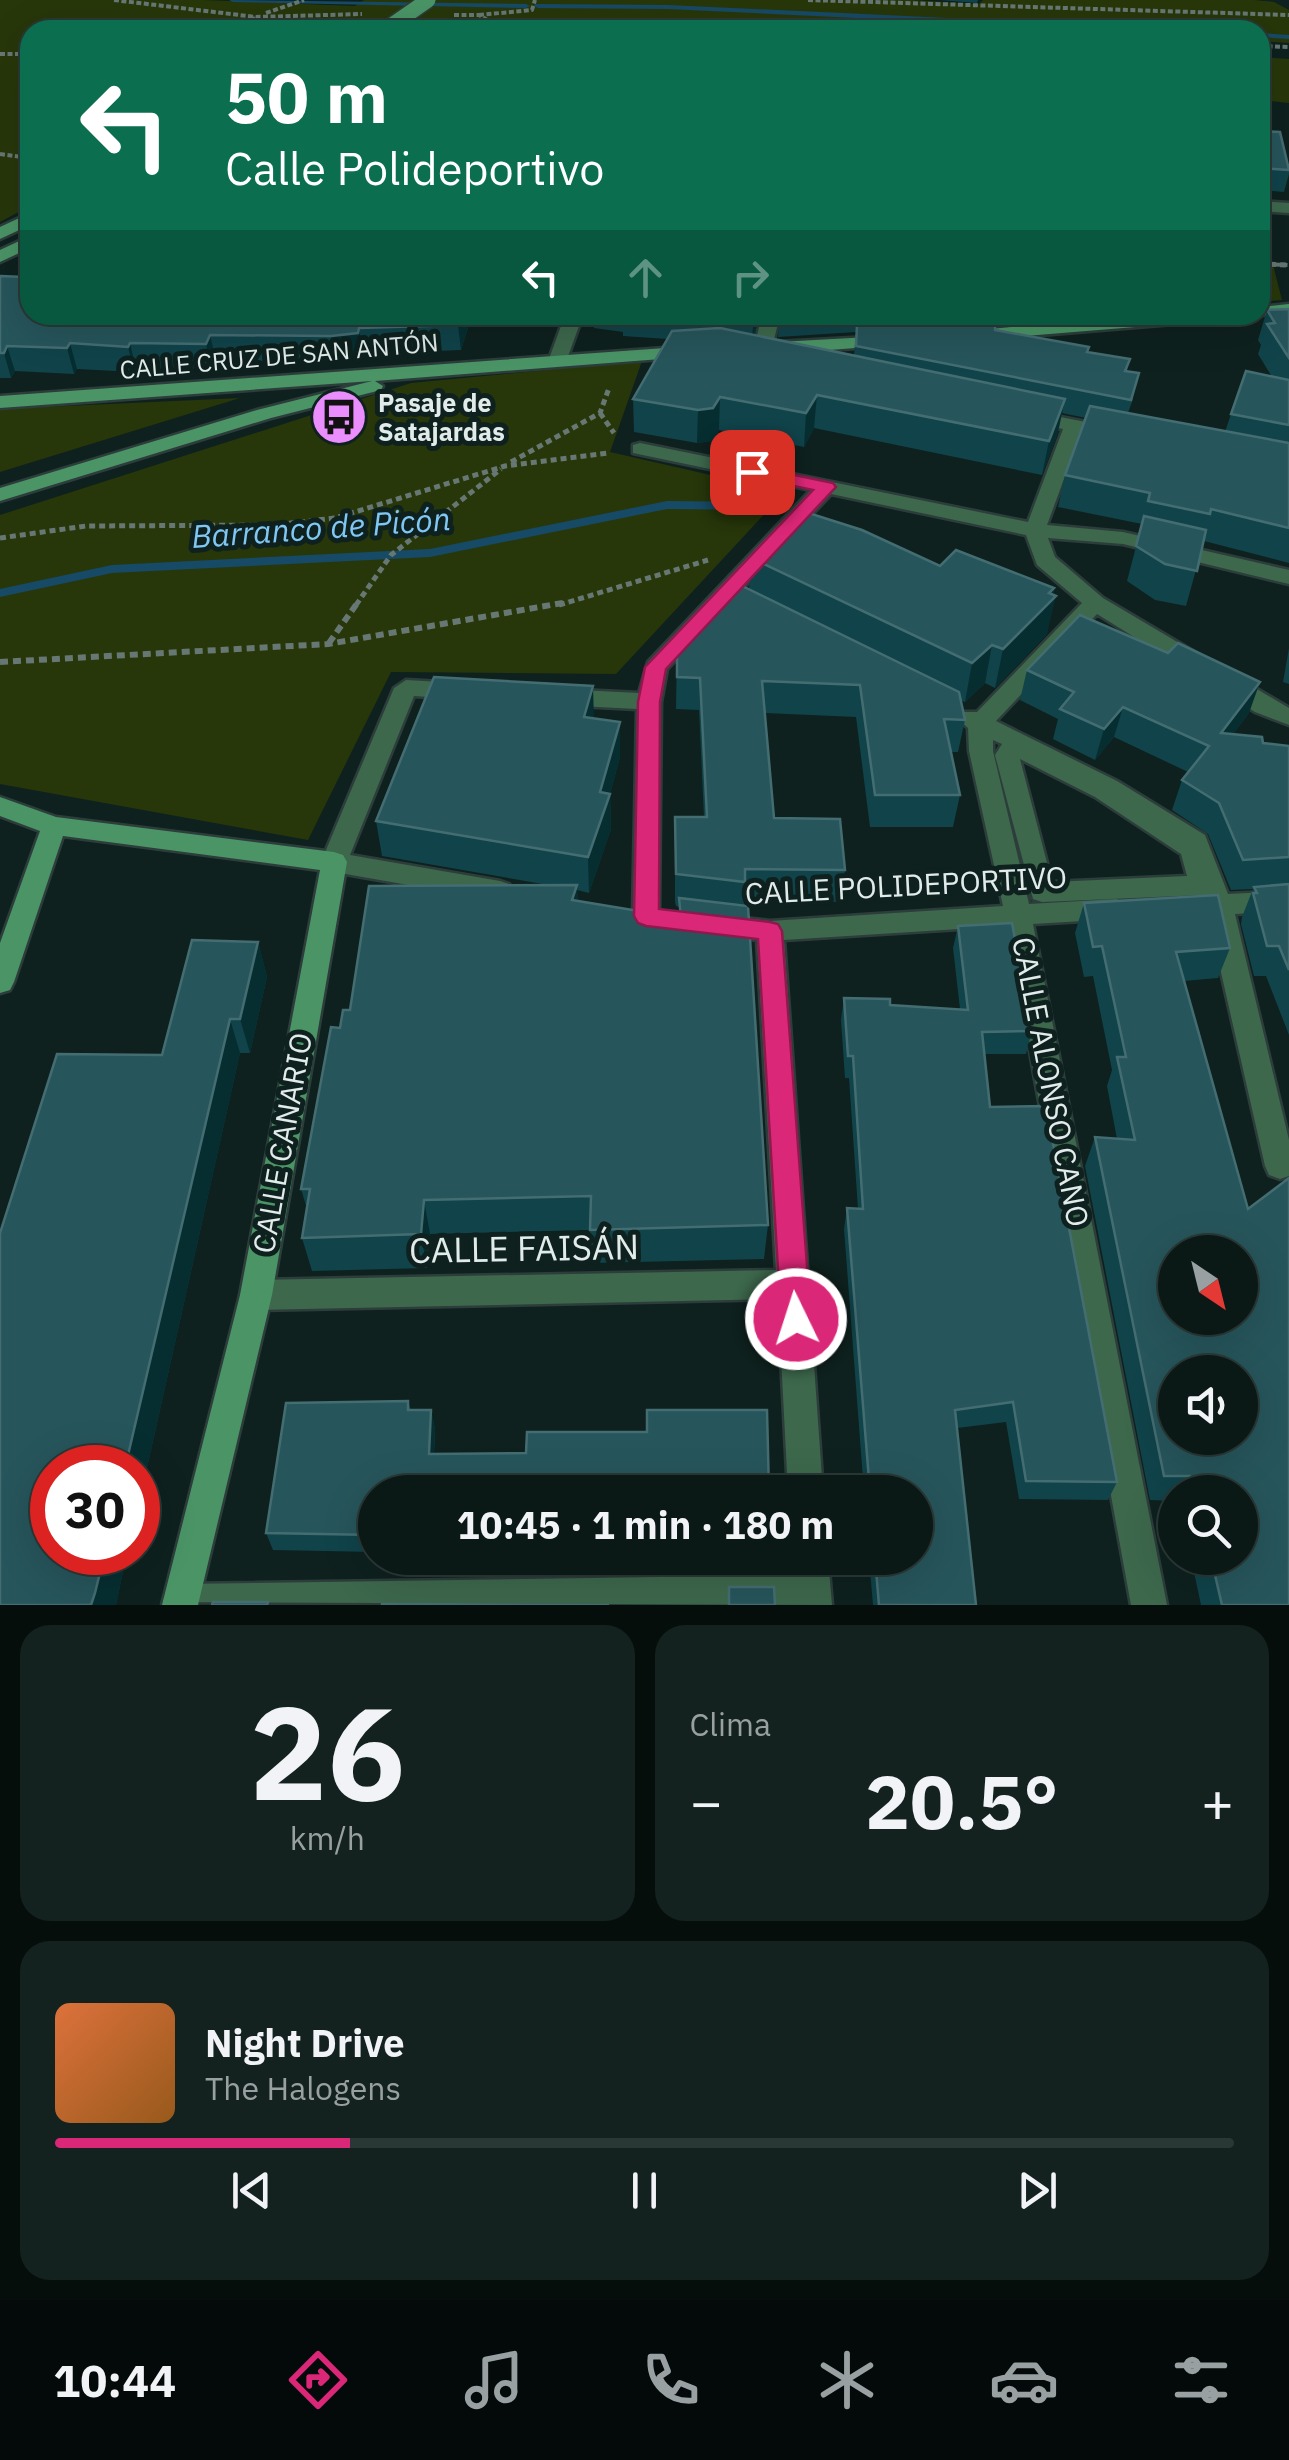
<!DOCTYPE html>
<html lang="es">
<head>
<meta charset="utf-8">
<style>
	:root { --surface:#0a1916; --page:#13221f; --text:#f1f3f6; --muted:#99a0a1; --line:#2a3835; --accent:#db2777 }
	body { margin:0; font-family:"IBM Plex Sans",sans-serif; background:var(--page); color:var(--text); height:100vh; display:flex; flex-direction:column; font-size:38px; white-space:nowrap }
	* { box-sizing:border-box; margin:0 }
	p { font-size:32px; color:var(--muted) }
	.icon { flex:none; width:55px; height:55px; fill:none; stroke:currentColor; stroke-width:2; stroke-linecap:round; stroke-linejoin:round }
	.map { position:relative; height:1605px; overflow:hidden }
	.side { display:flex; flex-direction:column; gap:20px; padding:20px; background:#060e0c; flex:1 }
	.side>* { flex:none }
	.top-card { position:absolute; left:20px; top:20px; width:1250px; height:305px; border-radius:30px; box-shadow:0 10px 40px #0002,0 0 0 2px var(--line); background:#0b6e4f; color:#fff; overflow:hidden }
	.needle { width:65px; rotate:145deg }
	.buttons { position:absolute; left:1158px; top:1235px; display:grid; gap:20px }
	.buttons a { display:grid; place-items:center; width:100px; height:100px; border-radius:50%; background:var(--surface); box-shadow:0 10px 40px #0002,0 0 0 2px var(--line); font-size:50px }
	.speed { position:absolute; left:30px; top:1445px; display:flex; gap:20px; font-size:50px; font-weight:700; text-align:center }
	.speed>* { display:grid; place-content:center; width:130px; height:130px; border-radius:50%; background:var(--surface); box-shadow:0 10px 40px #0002,0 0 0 2px var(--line); line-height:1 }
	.speed .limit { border:15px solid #d22; background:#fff; color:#111 }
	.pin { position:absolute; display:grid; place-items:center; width:85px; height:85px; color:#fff; margin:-42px; border-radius:20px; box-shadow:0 5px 15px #0006 }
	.me { position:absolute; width:110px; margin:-55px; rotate:356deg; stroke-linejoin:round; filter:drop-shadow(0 0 8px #0008) }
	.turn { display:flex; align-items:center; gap:35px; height:210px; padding:0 40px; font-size:45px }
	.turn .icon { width:130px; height:130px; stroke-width:2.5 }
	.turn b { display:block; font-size:70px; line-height:85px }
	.lanes { display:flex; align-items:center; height:95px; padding:0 40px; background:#0003; justify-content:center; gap:50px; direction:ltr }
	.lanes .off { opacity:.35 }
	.big { font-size:75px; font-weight:800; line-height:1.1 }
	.side .tile { flex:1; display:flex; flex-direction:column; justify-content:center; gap:15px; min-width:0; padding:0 35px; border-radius:30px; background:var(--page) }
	.side .dial { align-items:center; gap:0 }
	.dial b { font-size:130px; line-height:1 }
	.song { display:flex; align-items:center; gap:30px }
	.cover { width:120px; height:120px; border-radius:15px; background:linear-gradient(135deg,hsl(20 70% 55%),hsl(30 70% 35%)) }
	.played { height:10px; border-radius:5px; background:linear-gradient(90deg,var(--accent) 25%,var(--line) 25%) }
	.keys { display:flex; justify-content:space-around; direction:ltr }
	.heat { display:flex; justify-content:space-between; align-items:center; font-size:55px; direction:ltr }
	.side .tiles { flex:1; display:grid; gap:20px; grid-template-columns:1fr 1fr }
	.tile:last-child { grid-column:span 2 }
	.trip { position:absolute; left:358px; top:1475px; width:575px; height:100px; border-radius:50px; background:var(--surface); box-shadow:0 10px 40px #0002,0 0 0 2px var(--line); font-weight:800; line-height:100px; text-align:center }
	.menu { display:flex; height:160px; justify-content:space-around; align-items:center; background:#040a09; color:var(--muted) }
	.menu .icon { width:70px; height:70px }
	.menu .selected { color:var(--accent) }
	.menu b { font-size:45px; color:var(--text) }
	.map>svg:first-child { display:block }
	.green { fill:#27370a }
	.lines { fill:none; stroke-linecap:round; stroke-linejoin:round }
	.stream { fill:#174a66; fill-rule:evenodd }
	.street-casing { stroke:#2c3d3b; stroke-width:5 }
	.secondary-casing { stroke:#2c3d3b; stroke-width:5 }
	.path-far2 { stroke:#677774; stroke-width:4; stroke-dasharray:5 2.5; stroke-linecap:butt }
	.path-far1 { stroke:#677774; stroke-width:5; stroke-dasharray:6 4; stroke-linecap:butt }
	.path { stroke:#677774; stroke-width:6; stroke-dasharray:8 5; stroke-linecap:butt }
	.street { fill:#3d684c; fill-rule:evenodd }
	.secondary { fill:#4a9466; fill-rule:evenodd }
	.secondary-bridge-casing { stroke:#2c3d3b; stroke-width:18; stroke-linecap:butt }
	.secondary-bridge { stroke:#4a9466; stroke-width:15 }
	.wall { fill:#10434a }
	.shaded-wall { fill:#062e31 }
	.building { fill:#26555b; stroke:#446d72; stroke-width:2.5; fill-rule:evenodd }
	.route { fill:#db2777; stroke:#8e194d; stroke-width:2.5 }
	.labels { text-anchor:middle; stroke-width:10; stroke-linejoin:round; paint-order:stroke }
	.far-street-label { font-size:25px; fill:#e1ecea; stroke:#0e211e }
	.far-poi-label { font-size:25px; font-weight:bold; fill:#e1ecea; stroke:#0e211e; text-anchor:start }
	.street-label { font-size:30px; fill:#e1ecea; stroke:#0e211e }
	.water-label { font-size:32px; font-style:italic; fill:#80c7f4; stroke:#0e211e }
	.near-street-label { font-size:35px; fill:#e1ecea; stroke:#0e211e }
</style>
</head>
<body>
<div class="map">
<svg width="1289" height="1605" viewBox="0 0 1289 1605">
	<rect width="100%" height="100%" fill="#0e211e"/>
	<g class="green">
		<polygon points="0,0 203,0 355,6 364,0 911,0 979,4 983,0 1254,0 1274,2 1289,10 1289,43 1260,41 1260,30 1048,30 842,19 840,30 30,30 30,206 0,222"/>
		<polygon points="1260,57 1289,59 1289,103 1260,100"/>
		<polygon points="1260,226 1263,226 1282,300 1260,302"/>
		<polygon points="642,361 610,452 785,492 616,674 391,672 308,840 0,784 0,515 411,383"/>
		<polygon points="240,398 0,472 0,409"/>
	</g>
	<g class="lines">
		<g class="stream">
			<polygon points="229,0 526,4 530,6 526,8 233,2"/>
			<polygon points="535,4 668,5 1163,28 1167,30 1110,30 668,9 538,8 534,6"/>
			<polygon points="1260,33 1289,35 1289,39 1260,37"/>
			<polygon points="667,501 764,502 770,506 764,510 667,509 430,557 112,573 0,597 0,589 112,565 430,549"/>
		</g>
		<g class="street-casing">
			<g id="street">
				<polygon points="1260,201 1289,203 1289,213 1260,211"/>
				<polygon points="565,315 583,315 567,359 558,365 549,359"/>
				<polygon points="762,315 780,315 772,348 763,354 754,348"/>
				<polygon points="1006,315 1024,315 1022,336 1010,336"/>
				<path d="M1029 411 1112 427 1122 433 1112 439 1081 433 1047 525 1123 532 1289 570V584L1123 544 1048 538 1055 557 1103 598 1289 708V725L1255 712 1097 614 996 721 1117 781 1205 835 1228 894 1289 891V911L1235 914 1289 1140V1176L1280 1179 1269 1175 1265 1166 1208 915 1177 913 1173 906 1177 899 1202 895 1042 902 1033 899 995 755 1002 744 993 740V751L1029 904 1116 899 1125 902 1129 909 1125 916 1116 919 1033 924 1167 1605H1131L1007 926 784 940 823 1492H788L778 1299 256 1310 245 1306 240 1295 245 1284 256 1280 776 1270 757 940 708 932 704 925 708 918 717 915 770 921 1003 906 969 751 968 728 957 718 961 712H977L1082 603 1037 565 1026 535 831 494 667 669 661 702 659 917 655 924H637L633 917 637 709 559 705 547 697 559 689 639 693 648 662 811 490 633 453V445L640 443 1028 522 1063 429 1022 421V413ZM1020 759 1095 797 1181 854 1187 876 1052 882Z"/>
				<polygon points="406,680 459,683 471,691 459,699 414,696 350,855 500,881 509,884 513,891 509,898 500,901 334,872 325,869 321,862 394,688"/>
				<polygon points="792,1558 828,1558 832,1605 163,1602 168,1589 181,1584 793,1575"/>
			</g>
		</g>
		<g class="secondary-casing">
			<g id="secondary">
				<polygon points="30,213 30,225 0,239 0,227"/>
				<polygon points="30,236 30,248 0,262 0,250"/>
				<polygon points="1289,304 1289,314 1253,315 1260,315 1260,307"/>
				<polygon points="1155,315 1230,315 1221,320 978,340 969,335 978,330"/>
				<polygon points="888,336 897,341 894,345 778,354 769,348 778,342"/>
				<polygon points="693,346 700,348 700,356 375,381 383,386 381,390 271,418 0,501 0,488 257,410 372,381 0,408 0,396"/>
				<polygon points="0,797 56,817 334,852 343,855 347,862 272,1295 198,1605 162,1605 240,1295 320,870 63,836 14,982 10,990 0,993 0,943 40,831 0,816"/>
			</g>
		</g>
		<g class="path-far2">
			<polyline points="114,0 256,17 362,14"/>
			<polyline points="808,0 1289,15"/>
			<polyline points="266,13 304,0"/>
			<polyline points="454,15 479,15 504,30"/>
			<polyline points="479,15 532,10 535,0"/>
			<polyline points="223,30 255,18"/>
			<polyline points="758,30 855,24 962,30"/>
			<polyline points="1260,46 1289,47"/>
			<polyline points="0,54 30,54"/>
			<polyline points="0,154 30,158"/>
			<polyline points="1260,264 1289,265"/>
		</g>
		<g class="path-far1">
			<polyline points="1260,264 1289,265"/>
			<polyline points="600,413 614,433"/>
			<polyline points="511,462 600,413 609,388"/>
			<polyline points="0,538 86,526 273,525 335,518 505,466 609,453"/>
			<polyline points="356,605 391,555 501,469"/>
			<polyline points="559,605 708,560"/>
		</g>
		<g class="path">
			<polyline points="329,643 358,602"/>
			<polyline points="0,662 328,644 568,602"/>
		</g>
		<use href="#street" class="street"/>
		<use href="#secondary" class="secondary"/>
		<g class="secondary-bridge-casing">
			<polyline id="secondary-bridge" points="385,30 428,0"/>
		</g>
		<use href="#secondary-bridge" class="secondary-bridge"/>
	</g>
	<g class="wall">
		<polygon points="939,0 978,0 977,3"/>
		<polygon points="1260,131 1289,166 1289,174 1284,192 1260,190"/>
		<polygon points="0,276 25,277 472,315 461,350 363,354 361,359 335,362 216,361 211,369 136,369 134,372 77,369 74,374 15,371 11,378 0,378"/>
		<polygon points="1289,309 1289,563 1204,541 1186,606 1155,600 1127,581 1142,524 1058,507 1065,475 1086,418 1062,413 1058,432 1042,475 814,428 804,447 719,430 712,441 697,443 634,432 633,399 668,339 623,336 623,332 594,328 594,315 761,315 754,335 854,355 856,332 778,337 780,315 995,315 995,330 1088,352 1130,359 1127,371 1133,399 1128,413 1225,432 1231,414 1272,377 1258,354 1261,345 1258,340 1267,310"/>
		<polygon points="751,558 940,566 1054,588 1047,634 995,688 985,683 965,702 960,700 965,720 958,752 951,752 960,795 953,827 870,827 856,717 765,713 774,818 845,870 841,902 744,901 768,1225 764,1259 592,1263 590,1230 430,1234 427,1268 312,1271 302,1238 307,1209 301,1189 340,1028 350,1010 548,885 382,856 376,821 594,718 620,722 620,757 610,794 611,829 589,893 577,890 578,901 679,918 679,907 676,906 675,902 675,817 704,817 699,710 676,709 677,646 749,590"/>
		<polygon points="1289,648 1289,684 1283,682"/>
		<polygon points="1027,670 1249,713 1233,734 1263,743 1289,746 1289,1035 1266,976 1254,976 1241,924 1242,917 1253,889 1231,890 1208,834 1172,810 1182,780 1188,772 1114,737 1095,760 1053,739 1058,719 1020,700"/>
		<polygon points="1084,903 1230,948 1218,978 1184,981 1248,1209 1289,1605 1201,1605 1191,1558 1240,1558 1240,1492 1175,1492 1175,1501 1150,1500 1085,1166 1095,1137 1117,1139 1107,1086 1112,1070 1093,976 1084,977 1075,933"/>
		<polygon points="958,926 1032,1031 1026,1054 985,1054 990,1107 1117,1482 1108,1500 1019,1499 1006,1422 957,1428 976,1605 873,1605 869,1558 915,1558 915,1492 864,1492 844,1229 847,1208 858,1209 849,1078 845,1078 841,1020 844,998 890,1005 960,1009 953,948"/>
		<polygon points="192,940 258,942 267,977 250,1053 240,1053 138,1508 138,1468 52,1468 52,1552 127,1552 116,1605 0,1605 0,1233 57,1054 162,1055"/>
		<polygon points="408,1401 411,1410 431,1410 435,1429 434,1454 526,1453 767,1410 375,1492 375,1552 273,1550 266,1533"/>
		<polygon points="651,1558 771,1558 769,1572 727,1572 727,1559"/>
	</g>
	<g class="shaded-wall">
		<polygon points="462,315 472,315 461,350 458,325"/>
		<polygon points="754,315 761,315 752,339"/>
		<polygon points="359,328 363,354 361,359 335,362 331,336"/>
		<polygon points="210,335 216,361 211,369 206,344"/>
		<polygon points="70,343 77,369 74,374 67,348"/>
		<polygon points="130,343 136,369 134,372 128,347"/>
		<polygon points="7,346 15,371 11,378 4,353"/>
		<polygon points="817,395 814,428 804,447 806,413"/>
		<polygon points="720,397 719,430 712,441 697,443 698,410"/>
		<polygon points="1065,399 1058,432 1042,475 1049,441"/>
		<polygon points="1054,588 1051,600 1056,596 1047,634 995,688 1003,649"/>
		<polygon points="992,645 985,683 965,702 972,663"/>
		<polygon points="1260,682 1249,713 1210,764 1221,733"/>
		<polygon points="593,686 594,721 584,717"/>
		<polygon points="1123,707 1114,737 1095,760 1104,729"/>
		<polygon points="620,722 620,757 610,794 611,829 589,893 588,857 600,792"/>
		<polygon points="577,885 579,921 572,900"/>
		<polygon points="258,942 267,977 250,1053 240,1019"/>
		<polygon points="230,1019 240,1053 138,1508 138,1468 125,1468"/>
		<polygon points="424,1200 430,1234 427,1268 421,1234"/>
		<polygon points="431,1410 435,1429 433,1472 429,1454"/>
		<polygon points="105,1552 127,1552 116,1605 91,1605"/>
	</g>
	<g class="building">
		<polygon points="1260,131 1280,132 1289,170 1260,168"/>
		<polygon points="30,270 30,315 462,315 458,325 359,328 358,333 331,336 210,335 206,344 130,343 128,347 70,343 67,348 7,346 4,353 0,353 0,276 25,277"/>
		<polygon points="1289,309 1289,358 1267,324 1275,323 1267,310"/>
		<polygon points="995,315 995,330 1089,347 1087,352 1130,359 1125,371 1139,373 1131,400 856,346 857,325"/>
		<polygon points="720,328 1065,399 1049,441 817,395 806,413 720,397 713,408 698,410 633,399 672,331"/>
		<polygon points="1246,371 1289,380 1289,425 1231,414"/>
		<polygon points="1090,406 1289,443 1289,528 1211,509 1210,514 1148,501 1150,493 1065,475"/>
		<polygon points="796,509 862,530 940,566 956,550 1054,588 1049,593 1056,596 1003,649 992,645 972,663 751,558"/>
		<polygon points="1144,516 1206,530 1197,571 1165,564 1136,546"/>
		<polygon points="734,582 959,692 965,720 944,719 960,795 875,795 860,685 762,681 774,818 840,819 845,870 745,869 745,882 676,874 675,817 707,817 700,678 677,677 677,646"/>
		<polygon points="1080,615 1168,653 1178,643 1260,682 1221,733 1262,737 1263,743 1289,746 1289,857 1243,860 1219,803 1182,780 1209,746 1123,707 1104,729 1060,709 1074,692 1027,670"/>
		<polygon points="434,677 593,686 584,717 620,722 600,792 610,794 588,857 376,821"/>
		<polygon points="1289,884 1289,970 1279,946 1267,946 1253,893 1257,893 1254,887"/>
		<polygon points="577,885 572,900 681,918 679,898 748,906 768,1225 590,1230 591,1196 424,1200 421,1234 302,1238 310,1189 301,1189 331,1027 340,1028 343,1010 350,1010 369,886"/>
		<path d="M1218 895 1230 948 1176 952 1248 1209 1289 1178V1605H1222L1211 1558H1240V1492H1190V1476H1164L1095 1137 1135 1140 1117 1057H1126L1102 946 1093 947 1084 903ZM1175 1252H1240V1318H1175ZM1175 1372H1240V1438H1175Z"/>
		<polygon points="1012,923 1032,1031 982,1032 990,1107 1046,1106 1117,1482 1026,1481 1013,1402 955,1410 976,1605 879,1605 875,1558 915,1558 915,1492 870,1492 847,1208 863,1209 853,1056 848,1056 844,998 890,999 890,1005 968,1010 958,926"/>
		<polygon points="192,940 258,942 240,1019 230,1019 125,1468 52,1468 52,1552 105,1552 95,1593 91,1605 0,1605 0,1233 57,1054 162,1055"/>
		<polygon points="408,1401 408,1410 431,1410 429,1454 526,1453 527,1432 647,1432 647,1410 767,1410 769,1492 375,1492 375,1535 266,1533 286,1403"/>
		<polygon points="729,1587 774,1587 775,1605 729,1605"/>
		<polygon points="213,1602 268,1602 267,1605 212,1605"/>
		<polygon points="382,1604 609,1605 382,1605"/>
	</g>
	<polygon class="route" points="752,466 833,483 836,487 666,669 660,702 659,909 770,922 778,924 782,931 811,1319 807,1329 796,1333 786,1329 781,1319 758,939 646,926 638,923 634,916 638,702 645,667 813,490 746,476 743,472"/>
	<defs>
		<g id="bus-disc" transform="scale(2.875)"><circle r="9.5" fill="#ea8dfd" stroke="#0e211e"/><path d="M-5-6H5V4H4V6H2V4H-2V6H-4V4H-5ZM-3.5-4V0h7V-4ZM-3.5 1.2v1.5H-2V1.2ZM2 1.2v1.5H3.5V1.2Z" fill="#111"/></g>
	</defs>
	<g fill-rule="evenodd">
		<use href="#bus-disc" x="339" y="417"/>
	</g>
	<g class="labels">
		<g class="far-street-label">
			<text transform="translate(279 356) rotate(-5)" y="9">CALLE CRUZ DE SAN ANTÓN</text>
		</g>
		<g class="far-poi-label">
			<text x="378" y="412">Pasaje de<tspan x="378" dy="29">Satajardas</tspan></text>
		</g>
		<g class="street-label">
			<text transform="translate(906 886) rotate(-3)" y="10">CALLE POLIDEPORTIVO</text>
			<text transform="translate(1050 1082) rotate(79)" y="10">CALLE ALONSO CANO</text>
			<text transform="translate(283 1143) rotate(-80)" y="10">CALLE CANARIO</text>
		</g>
		<g class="water-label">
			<text transform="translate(321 528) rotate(-4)" y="11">Barranco de Picón</text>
		</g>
		<g class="near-street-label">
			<text transform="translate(524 1249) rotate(-1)" y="12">CALLE FAISÁN</text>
		</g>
	</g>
</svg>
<div class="buttons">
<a><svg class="needle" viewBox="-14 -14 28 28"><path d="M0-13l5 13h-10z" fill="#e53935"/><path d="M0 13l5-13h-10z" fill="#99a0a1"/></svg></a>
<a><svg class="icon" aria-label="sound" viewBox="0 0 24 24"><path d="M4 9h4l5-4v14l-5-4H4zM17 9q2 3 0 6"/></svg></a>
<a><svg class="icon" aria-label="search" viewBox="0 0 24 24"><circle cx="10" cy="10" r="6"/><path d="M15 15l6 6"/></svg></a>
</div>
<div class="speed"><div class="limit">30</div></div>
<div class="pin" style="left:752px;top:472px;background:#d93025"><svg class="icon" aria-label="arrive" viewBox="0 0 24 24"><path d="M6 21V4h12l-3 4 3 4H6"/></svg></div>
<svg class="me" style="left:796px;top:1319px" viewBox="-20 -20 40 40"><circle r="17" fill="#db2777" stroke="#fff" stroke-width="3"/><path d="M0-11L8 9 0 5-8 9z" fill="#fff"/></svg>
<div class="trip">10:45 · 1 min · 180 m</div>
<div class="top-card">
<div class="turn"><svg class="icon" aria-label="left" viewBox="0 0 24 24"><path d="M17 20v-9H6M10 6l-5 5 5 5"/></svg><div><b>50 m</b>Calle Polideportivo</div></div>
<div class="lanes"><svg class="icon" aria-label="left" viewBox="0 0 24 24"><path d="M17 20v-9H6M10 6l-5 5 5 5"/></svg><svg class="icon off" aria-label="ahead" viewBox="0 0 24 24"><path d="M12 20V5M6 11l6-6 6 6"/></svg><svg class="icon off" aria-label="right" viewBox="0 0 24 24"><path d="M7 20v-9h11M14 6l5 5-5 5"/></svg></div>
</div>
</div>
<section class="side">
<div class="tiles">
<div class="tile dial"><b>26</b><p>km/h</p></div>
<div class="tile"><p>Clima</p>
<div class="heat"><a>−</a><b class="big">20.5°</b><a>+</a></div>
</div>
<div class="tile">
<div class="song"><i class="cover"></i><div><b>Night Drive</b><p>The Halogens</p></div></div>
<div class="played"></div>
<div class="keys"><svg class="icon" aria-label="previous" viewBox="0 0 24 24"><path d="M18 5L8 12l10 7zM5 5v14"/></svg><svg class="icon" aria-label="pause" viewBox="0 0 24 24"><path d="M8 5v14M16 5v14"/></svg><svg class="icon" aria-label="next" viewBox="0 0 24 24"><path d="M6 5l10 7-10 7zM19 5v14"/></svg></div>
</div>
</div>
</section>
<nav class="menu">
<b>10:44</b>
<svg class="icon selected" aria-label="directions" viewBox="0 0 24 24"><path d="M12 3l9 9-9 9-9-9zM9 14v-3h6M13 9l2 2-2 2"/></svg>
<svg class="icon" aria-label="music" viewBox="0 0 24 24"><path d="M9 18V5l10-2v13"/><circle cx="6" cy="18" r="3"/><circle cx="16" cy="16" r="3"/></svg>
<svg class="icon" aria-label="phone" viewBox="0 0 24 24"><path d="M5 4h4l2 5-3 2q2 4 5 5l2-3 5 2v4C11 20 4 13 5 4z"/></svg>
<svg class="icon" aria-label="climate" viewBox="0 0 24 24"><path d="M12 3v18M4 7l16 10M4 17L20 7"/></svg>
<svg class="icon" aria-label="car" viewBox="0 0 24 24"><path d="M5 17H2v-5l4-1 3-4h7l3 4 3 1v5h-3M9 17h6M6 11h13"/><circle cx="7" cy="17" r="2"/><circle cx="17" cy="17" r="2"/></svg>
<svg class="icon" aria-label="filters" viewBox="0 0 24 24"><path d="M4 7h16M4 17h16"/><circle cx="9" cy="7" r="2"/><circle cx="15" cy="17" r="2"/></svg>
</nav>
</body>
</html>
